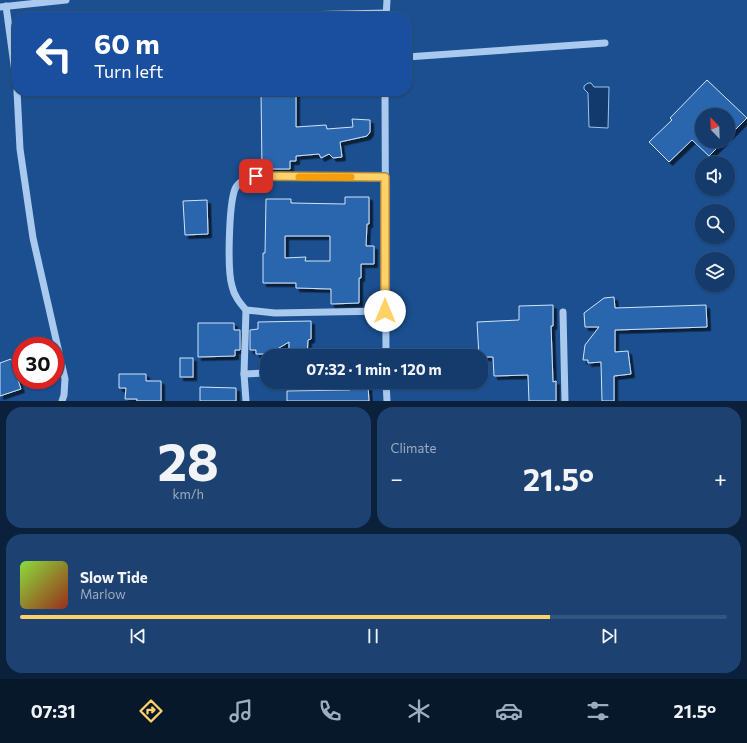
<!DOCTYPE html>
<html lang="en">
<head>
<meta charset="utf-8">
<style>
	:root { --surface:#143b6b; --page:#1d4271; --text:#f1f3f6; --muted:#9dadc1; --line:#33557e; --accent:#ffd166 }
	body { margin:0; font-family:Commissioner,sans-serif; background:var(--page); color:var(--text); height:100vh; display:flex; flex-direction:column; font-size:15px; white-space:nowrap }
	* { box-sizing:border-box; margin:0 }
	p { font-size:13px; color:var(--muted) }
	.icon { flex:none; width:22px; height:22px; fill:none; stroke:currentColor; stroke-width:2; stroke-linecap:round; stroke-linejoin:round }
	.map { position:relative; height:401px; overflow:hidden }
	.side { display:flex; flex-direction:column; gap:6px; padding:6px; background:#0b203b; flex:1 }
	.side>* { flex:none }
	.banner { position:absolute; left:12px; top:12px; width:400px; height:84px; border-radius:16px; box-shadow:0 1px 3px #0004,0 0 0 1px var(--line); background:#1a4fa0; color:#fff; overflow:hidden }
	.needle { width:26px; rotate:337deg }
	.controls { position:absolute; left:695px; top:108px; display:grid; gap:8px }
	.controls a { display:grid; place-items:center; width:40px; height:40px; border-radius:50%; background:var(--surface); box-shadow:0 1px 3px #0004,0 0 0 1px var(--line); font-size:20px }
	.speed { position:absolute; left:12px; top:337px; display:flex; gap:8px; font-size:20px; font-weight:700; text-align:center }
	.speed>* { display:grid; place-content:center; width:52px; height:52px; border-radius:50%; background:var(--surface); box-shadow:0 1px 3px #0004,0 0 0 1px var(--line); line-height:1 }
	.speed .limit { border:6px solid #d22; background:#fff; color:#111 }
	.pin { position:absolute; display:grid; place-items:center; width:34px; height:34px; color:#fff; margin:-17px; border-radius:8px; box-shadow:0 2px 6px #0006 }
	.me { position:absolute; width:44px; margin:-22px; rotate:0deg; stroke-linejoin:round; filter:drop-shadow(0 0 3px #0008) }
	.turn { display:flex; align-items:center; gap:14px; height:84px; padding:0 16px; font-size:18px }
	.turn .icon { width:52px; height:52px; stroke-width:2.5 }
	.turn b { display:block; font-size:28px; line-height:34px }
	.big { font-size:30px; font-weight:700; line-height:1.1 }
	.side .tile { flex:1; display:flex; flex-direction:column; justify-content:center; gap:6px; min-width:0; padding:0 14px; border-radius:16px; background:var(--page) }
	.side .dial { align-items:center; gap:0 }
	.dial b { font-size:52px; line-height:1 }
	.song { display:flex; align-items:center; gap:12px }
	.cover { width:48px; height:48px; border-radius:6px; background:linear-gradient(135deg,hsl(90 70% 55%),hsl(10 70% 35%)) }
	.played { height:4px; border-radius:2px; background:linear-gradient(90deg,var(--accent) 75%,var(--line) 75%) }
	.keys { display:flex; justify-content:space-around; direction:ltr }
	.heat { display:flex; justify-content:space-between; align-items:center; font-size:22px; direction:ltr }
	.side .tiles { flex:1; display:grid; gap:6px; grid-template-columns:1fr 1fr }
	.tile:last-child { grid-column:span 2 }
	.trip { position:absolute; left:260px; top:349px; width:228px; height:40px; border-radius:16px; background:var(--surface); box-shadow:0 1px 3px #0004,0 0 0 1px var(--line); font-weight:700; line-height:40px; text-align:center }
	.tabs { display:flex; height:64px; justify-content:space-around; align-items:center; background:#08182b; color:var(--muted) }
	.tabs .icon { width:28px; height:28px }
	.tabs .on { color:var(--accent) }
	.tabs b { font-size:18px; color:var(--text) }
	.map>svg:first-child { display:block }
	.water { fill:#123a6d; stroke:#9cc4f0 }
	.building { fill:#2a66ad; stroke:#cfe3fa; fill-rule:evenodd; filter:url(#shadow) }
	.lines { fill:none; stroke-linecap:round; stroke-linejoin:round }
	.minor { stroke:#a9c9ee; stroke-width:7 }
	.route-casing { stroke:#a68842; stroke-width:10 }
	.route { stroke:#ffd166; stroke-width:7 }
	.slow { stroke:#f59e0b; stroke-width:7 }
</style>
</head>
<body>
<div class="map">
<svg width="747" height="401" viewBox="0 0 747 401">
	<defs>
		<filter id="shadow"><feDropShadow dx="3.5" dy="3.5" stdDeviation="0" flood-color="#0009"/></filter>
	</defs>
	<rect width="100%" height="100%" fill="#1b4f8f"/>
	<polygon class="water" points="588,83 591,83 594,87 609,87 608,128 589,127 588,93 584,89 584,86"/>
	<g class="building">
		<polygon points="707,80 747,118 728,137 728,115 702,115 702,141 724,141 709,156 692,140 669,162 649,142 672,120 670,118"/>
		<polygon points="261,91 296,91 296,127 326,125 327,129 353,127 352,119 370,120 370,132 367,136 340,142 342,157 333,158 329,154 321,158 319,154 296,156 296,161 290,161 290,169 262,169"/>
		<path d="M345 197H369V224H367L366 246H374V264H361V278H359V303L331 304V289L296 288V283H263V253H265L266 199H291V203L345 204ZM285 236H330V261H305L306 257 285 258Z"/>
		<polygon points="207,200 208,234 185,235 183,201"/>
		<polygon points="614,297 615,308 706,305 707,327 615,330 615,352 628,351 631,374 614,376 614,401 602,401 601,362 588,363 588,360 583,360 585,345 599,327 585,327 584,313 604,298"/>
		<polygon points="553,305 553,326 551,326 553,382 556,381 556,401 529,401 528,375 494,376 493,357 481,357 481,356 479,356 477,322 519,320 519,306"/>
		<polygon points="311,321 311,339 308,340 307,356 289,356 289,342 269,354 256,354 256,350 250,350 250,330 258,329 258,322"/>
		<polygon points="198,323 234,323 234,330 240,330 240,350 235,350 235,356 198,357"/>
		<rect x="180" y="358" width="13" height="19"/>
		<polygon points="11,359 21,389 0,396 0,363"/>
		<polygon points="119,374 146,374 146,381 161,381 161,401 137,401 137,399 125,399 126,388 119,388"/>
		<polygon points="368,386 369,401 287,401 287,391 350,390 350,387"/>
		<polygon points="200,387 236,388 236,401 200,401"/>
	</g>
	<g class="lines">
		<g class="minor">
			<polyline points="6,6 17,87"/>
			<polyline points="0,7 66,0"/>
			<polyline points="209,17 386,13"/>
			<polyline points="386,17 387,0"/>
			<polyline points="407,57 605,43"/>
			<polyline points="17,91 20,149 33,238 65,379 64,395 62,401"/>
			<polyline points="385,91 386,356"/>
			<polyline points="246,310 244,374 246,401"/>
			<path d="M385 311 275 313 246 310C240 303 234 296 232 286 227 270 229 204 235 189 239 180 248 178 255 177H385"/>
			<polyline points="563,312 565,401"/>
			<polyline points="244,374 267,373"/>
			<polyline points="386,382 387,401"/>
		</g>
	</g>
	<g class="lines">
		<g class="route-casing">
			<polyline id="route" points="256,176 385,177 385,311"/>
		</g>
		<use href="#route" class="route"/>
		<polyline class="slow" points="299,177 351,177"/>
	</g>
</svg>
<div class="controls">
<a><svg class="needle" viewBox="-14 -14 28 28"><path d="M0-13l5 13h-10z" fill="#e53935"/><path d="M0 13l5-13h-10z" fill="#9dadc1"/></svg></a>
<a><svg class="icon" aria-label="sound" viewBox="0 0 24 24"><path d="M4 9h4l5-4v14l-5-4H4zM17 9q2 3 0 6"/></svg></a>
<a><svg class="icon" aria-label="search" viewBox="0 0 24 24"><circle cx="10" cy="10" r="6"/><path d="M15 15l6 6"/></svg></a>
<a><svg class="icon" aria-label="layers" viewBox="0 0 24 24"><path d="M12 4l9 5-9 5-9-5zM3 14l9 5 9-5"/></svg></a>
</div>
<div class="speed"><div class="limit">30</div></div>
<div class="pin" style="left:256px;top:176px;background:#d93025"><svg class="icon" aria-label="arrive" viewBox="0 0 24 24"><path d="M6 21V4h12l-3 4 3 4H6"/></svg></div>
<svg class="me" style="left:385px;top:311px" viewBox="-20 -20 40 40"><circle r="19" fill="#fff"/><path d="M0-13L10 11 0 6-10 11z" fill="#ffd166"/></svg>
<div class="trip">07:32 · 1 min · 120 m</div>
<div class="banner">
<div class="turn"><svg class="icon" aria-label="left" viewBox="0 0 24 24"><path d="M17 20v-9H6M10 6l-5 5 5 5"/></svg><div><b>60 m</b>Turn left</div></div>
</div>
</div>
<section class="side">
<div class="tiles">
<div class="tile dial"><b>28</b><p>km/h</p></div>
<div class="tile"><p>Climate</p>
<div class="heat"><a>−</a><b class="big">21.5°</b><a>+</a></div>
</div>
<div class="tile">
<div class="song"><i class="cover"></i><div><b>Slow Tide</b><p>Marlow</p></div></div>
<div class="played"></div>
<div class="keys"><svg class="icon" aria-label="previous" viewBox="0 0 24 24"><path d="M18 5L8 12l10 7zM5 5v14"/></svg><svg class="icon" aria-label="pause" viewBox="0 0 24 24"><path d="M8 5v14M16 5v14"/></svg><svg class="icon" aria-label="next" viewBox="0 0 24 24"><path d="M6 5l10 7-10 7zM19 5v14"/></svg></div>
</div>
</div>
</section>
<nav class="tabs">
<b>07:31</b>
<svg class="icon on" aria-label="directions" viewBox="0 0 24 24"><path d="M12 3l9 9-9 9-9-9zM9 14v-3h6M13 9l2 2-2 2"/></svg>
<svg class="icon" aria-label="music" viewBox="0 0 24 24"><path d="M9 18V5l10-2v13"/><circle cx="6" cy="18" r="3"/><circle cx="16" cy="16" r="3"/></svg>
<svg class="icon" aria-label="phone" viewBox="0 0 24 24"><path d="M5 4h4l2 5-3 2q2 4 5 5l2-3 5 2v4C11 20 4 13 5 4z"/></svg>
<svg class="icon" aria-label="climate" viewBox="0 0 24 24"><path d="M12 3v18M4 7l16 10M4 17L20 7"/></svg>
<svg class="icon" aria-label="car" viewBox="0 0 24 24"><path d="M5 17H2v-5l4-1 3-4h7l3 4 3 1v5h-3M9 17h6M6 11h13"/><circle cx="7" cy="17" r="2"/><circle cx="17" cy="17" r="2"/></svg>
<svg class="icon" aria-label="filters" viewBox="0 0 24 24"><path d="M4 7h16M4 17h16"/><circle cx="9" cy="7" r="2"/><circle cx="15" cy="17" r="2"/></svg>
<b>21.5°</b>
</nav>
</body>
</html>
